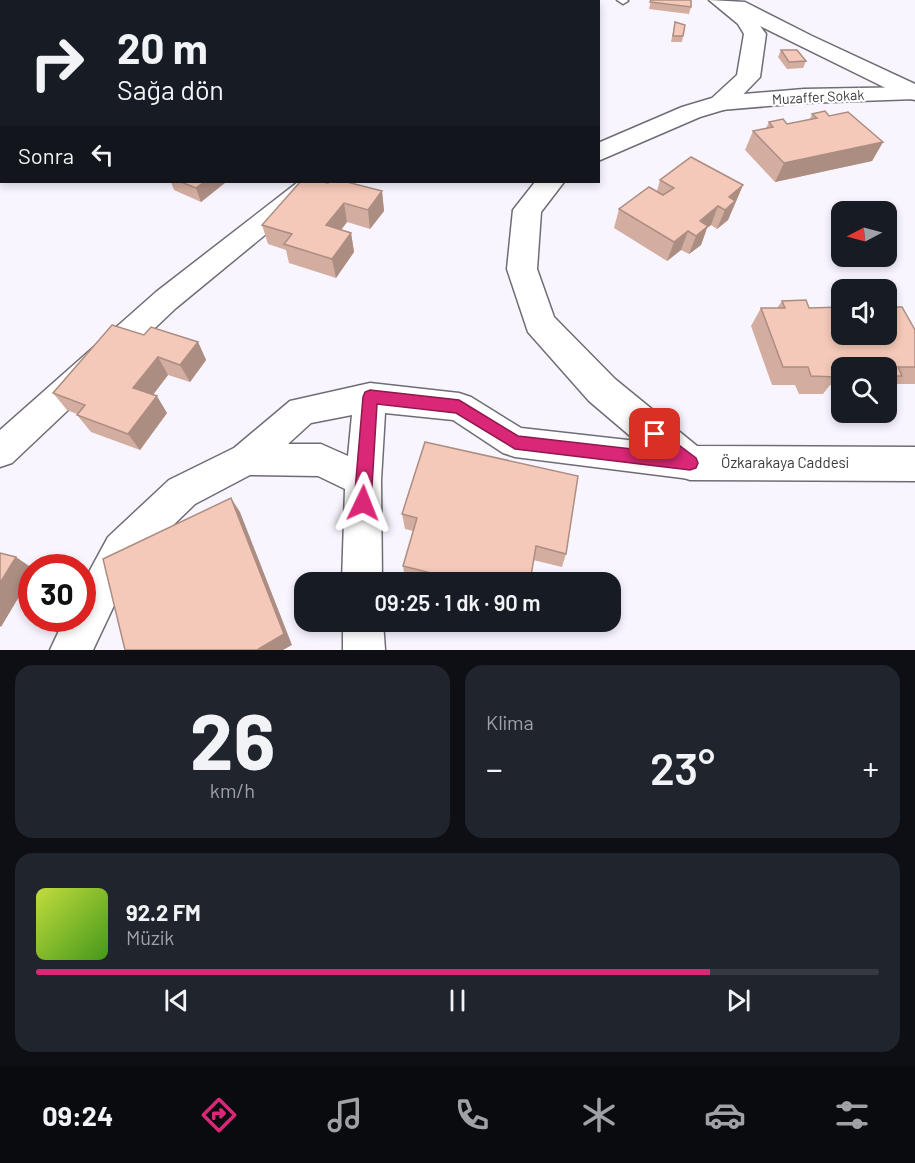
<!DOCTYPE html>
<html lang="tr">
<head>
<meta charset="utf-8">
<style>
	:root { --surface:#171b24; --page:#20242c; --text:#f1f3f6; --muted:#9ea1a6; --line:#363941; --accent:#db2777 }
	body { margin:0; font-family:Barlow,sans-serif; background:var(--page); color:var(--text); height:100vh; display:flex; flex-direction:column; font-size:22px; white-space:nowrap }
	* { box-sizing:border-box; margin:0 }
	p { font-size:20px; color:var(--muted) }
	.icon { flex:none; width:33px; height:33px; fill:none; stroke:currentColor; stroke-width:2; stroke-linecap:round; stroke-linejoin:round }
	.map { position:relative; height:650px; overflow:hidden }
	.side { display:flex; flex-direction:column; gap:15px; padding:15px; background:#0d0f14; flex:1 }
	.side>* { flex:none }
	.hud { position:absolute; left:0px; top:0px; width:600px; height:183px; box-shadow:0 3px 9px #0003; background:#171b24; color:var(--text); overflow:hidden }
	.needle { width:39px; rotate:264deg }
	.fabs { position:absolute; left:831px; top:201px; display:grid; gap:12px }
	.fabs a { display:grid; place-items:center; width:66px; height:66px; border-radius:12px; background:var(--surface); box-shadow:0 3px 9px #0003; font-size:30px }
	.speed { position:absolute; left:18px; top:554px; display:flex; gap:12px; font-size:30px; font-weight:700; text-align:center }
	.speed>* { display:grid; place-content:center; width:78px; height:78px; border-radius:50%; background:var(--surface); box-shadow:0 3px 9px #0003; line-height:1 }
	.speed .limit { border:9px solid #d22; background:#fff; color:#111 }
	.pin { position:absolute; display:grid; place-items:center; width:51px; height:51px; color:#fff; margin:-26px; border-radius:12px; box-shadow:0 3px 9px #0006 }
	.me { position:absolute; width:66px; margin:-33px; rotate:2deg; stroke-linejoin:round; filter:drop-shadow(0 0 4px #0008) }
	.turn { display:flex; align-items:center; gap:21px; height:126px; padding:0 18px; font-size:27px }
	.turn .icon { width:78px; height:78px; stroke-width:2.5 }
	.turn b { display:block; font-size:42px; line-height:51px }
	.then { display:flex; align-items:center; height:57px; padding:0 18px; background:#0003; gap:12px; font-size:22px }
	.big { font-size:45px; font-weight:600; line-height:1.1 }
	.side .tile { flex:1; display:flex; flex-direction:column; justify-content:center; gap:9px; min-width:0; padding:0 21px; border-radius:18px; background:var(--page) }
	.side .dial { align-items:center; gap:0 }
	.dial b { font-size:78px; line-height:1 }
	.song { display:flex; align-items:center; gap:18px }
	.cover { width:72px; height:72px; border-radius:9px; background:linear-gradient(135deg,hsl(70 70% 55%),hsl(100 70% 35%)) }
	.played { height:6px; border-radius:3px; background:linear-gradient(90deg,var(--accent) 80%,var(--line) 80%) }
	.keys { display:flex; justify-content:space-around; direction:ltr }
	.heat { display:flex; justify-content:space-between; align-items:center; font-size:33px; direction:ltr }
	.side .tiles { flex:1; display:grid; gap:15px; grid-template-columns:1fr 1fr }
	.tile:last-child { grid-column:span 2 }
	.trip { position:absolute; left:294px; top:572px; width:327px; height:60px; border-radius:18px; background:var(--surface); box-shadow:0 3px 9px #0003; font-weight:600; line-height:60px; text-align:center }
	.tab-bar { display:flex; height:96px; justify-content:space-around; align-items:center; background:#090b0e; color:var(--muted) }
	.tab-bar .icon { width:42px; height:42px }
	.tab-bar .current { color:var(--accent) }
	.tab-bar b { font-size:27px; color:var(--text) }
	.map>svg:first-child { display:block }
	.lines { fill:none; stroke-linecap:round; stroke-linejoin:round }
	.lane-casing { stroke:#706c76; stroke-width:3 }
	.street-casing { stroke:#706c76; stroke-width:3 }
	.secondary-casing { stroke:#706c76; stroke-width:3 }
	.lane { fill:#fff; fill-rule:evenodd }
	.street { fill:#fff; fill-rule:evenodd }
	.secondary { fill:#fff; fill-rule:evenodd }
	.wall { fill:#d3ad9f }
	.shaded-wall { fill:#ac8d82 }
	.building { fill:#f5c9b9; stroke:#ac8d82; stroke-width:1.5 }
	.route { fill:#db2777; stroke:#8e194d; stroke-width:1.5 }
	.labels { text-anchor:middle; stroke-width:4.5; stroke-linejoin:round; paint-order:stroke }
	.far-street-label { font-size:14px; fill:#3a383d; stroke:#fff }
	.street-label { font-size:15px; fill:#3a383d; stroke:#fff }
</style>
</head>
<body>
<div class="map">
<svg width="915" height="650" viewBox="0 0 915 650">
	<rect width="100%" height="100%" fill="#f9f5ff"/>
	<g class="lines">
		<g class="lane-casing">
			<g id="lane">
				<polygon points="25,0 37,0 24,2"/>
				<polygon points="617,0 627,0 628,1 623,4"/>
				<rect x="0" y="5" width="2" height="6"/>
				<polygon points="2,151 2,159 0,160 0,152"/>
			</g>
		</g>
		<g class="street-casing">
			<g id="street">
				<polygon points="915,87 915,99 804,103 721,110 713,108 710,103 713,98 721,96 804,89"/>
				<polygon points="298,182 325,182 322,188 176,308 12,463 0,467 0,430 156,292"/>
				<path d="M370 383 459 393 471 397 521 428 690 447 702 452 707 463 702 474 690 479 515 457 503 453 453 420 385 413 381 480 382 582H342L345 489 318 476 250 475 195 504 134 563 93 650H50L65 618H82V585L108 537 169 480 234 448 290 401ZM352 415 348 456 321 444H288L311 423Z"/>
				<polygon points="343,621 383,621 385,650 343,650"/>
			</g>
		</g>
		<g class="secondary-casing">
			<g id="secondary">
				<polygon points="61,0 84,0 60,2"/>
				<polygon points="709,0 745,2 812,36 915,84 915,100 906,98 760,26 766,34 760,77 730,108 700,117 598,161 598,143 682,107 712,98 737,75 744,34 738,24"/>
				<rect x="0" y="16" width="2" height="12"/>
				<polygon points="535,182 564,182 541,212 537,269 554,317 615,379 697,446 915,447 915,481 690,480 676,475 589,401 528,332 507,269 513,210"/>
			</g>
		</g>
		<use href="#lane" class="lane"/>
		<use href="#street" class="street"/>
		<use href="#secondary" class="secondary"/>
	</g>
	<g class="wall">
		<polygon points="651,0 691,7 689,14 649,9"/>
		<polygon points="675,22 683,36 682,42 671,42"/>
		<polygon points="781,50 806,61 803,68 787,69 778,57"/>
		<polygon points="812,114 829,116 883,142 872,161 775,182 745,150 753,131 766,128 769,122 787,124 810,119"/>
		<polygon points="660,180 743,185 728,220 717,229 711,225 707,228 701,245 689,254 681,250 667,261 614,228 619,209 657,191"/>
		<polygon points="171,182 226,182 201,202 174,190"/>
		<polygon points="328,183 382,191 384,211 370,229 347,222 341,230 351,233 354,252 336,278 289,263 286,250 268,244 262,225"/>
		<polygon points="782,301 809,308 915,330 915,384 895,384 886,393 886,368 842,368 842,385 830,385 823,394 799,394 795,385 772,385 751,326 761,308 777,308"/>
		<polygon points="144,335 198,342 206,360 190,382 168,375 153,395 167,413 140,450 91,432 77,415 77,414 67,410 53,393"/>
		<polygon points="402,514 566,554 562,567 533,560 530,582 418,582 405,579 403,566 413,531 405,529"/>
	</g>
	<g class="shaded-wall">
		<polygon points="0,0 11,0 11,1 2,2 0,3"/>
		<polygon points="883,142 872,161 775,182 784,163"/>
		<polygon points="204,182 226,182 201,202 196,188"/>
		<polygon points="743,185 728,220 717,229 725,210 729,197"/>
		<polygon points="382,191 384,211 370,229 368,210"/>
		<polygon points="344,203 347,222 330,244 326,225"/>
		<polygon points="718,206 711,225 707,228 701,245 689,254 696,236 700,221"/>
		<polygon points="688,231 681,250 667,261 674,242"/>
		<polygon points="351,233 354,252 336,278 332,259"/>
		<polygon points="198,342 206,360 190,382 180,365"/>
		<polygon points="158,357 168,375 145,405 133,388"/>
		<polygon points="157,396 167,413 140,450 128,434"/>
		<polygon points="231,498 240,512 292,645 283,650 257,650"/>
		<polygon points="16,557 32,568 32,575 1,627 0,626 0,583"/>
	</g>
	<g class="building">
		<polygon points="651,0 691,0 691,7 650,2"/>
		<polygon points="675,22 685,25 683,36 673,36"/>
		<polygon points="781,50 797,50 806,61 789,62"/>
		<polygon points="825,111 829,116 848,112 883,142 784,163 753,131 773,127 769,122 783,119 787,124 817,118 812,114"/>
		<polygon points="691,157 743,185 729,197 735,201 725,210 718,206 700,221 708,226 696,236 688,231 674,242 619,209 649,187 663,195 674,188 660,180"/>
		<polygon points="181,182 204,182 196,188"/>
		<polygon points="300,182 323,182 328,183 329,182 347,182 382,191 368,210 344,203 326,225 351,233 332,259 284,244 292,234 262,225"/>
		<polygon points="806,300 809,308 842,307 842,334 886,334 886,307 902,307 915,330 915,367 898,367 902,376 886,376 886,368 832,367 836,377 811,376 808,367 783,367 761,308 785,308 782,301"/>
		<polygon points="112,325 144,335 151,327 198,342 180,365 158,357 133,388 157,396 128,434 77,415 85,405 53,393"/>
		<polygon points="425,442 578,476 566,554 536,546 530,582 467,582 403,566 417,518 402,514"/>
		<polygon points="231,498 284,634 257,650 125,650 103,559"/>
		<polygon points="0,553 16,557 0,583"/>
	</g>
	<polygon class="route" points="370,390 459,400 518,436 667,453 649,438 647,434 649,429 655,427 696,458 698,463 696,468 690,470 515,449 456,413 377,404 371,503 368,508 363,511 357,508 354,503 363,397 365,392"/>
	<g class="labels">
		<g class="far-street-label">
			<text transform="translate(818 97) rotate(-3)" y="5">Muzaffer Sokak</text>
		</g>
		<g class="street-label">
			<text x="785" y="468">Özkarakaya Caddesi</text>
		</g>
	</g>
</svg>
<div class="fabs">
<a><svg class="needle" viewBox="-14 -14 28 28"><path d="M0-13l5 13h-10z" fill="#e53935"/><path d="M0 13l5-13h-10z" fill="#9ea1a6"/></svg></a>
<a><svg class="icon" aria-label="sound" viewBox="0 0 24 24"><path d="M4 9h4l5-4v14l-5-4H4zM17 9q2 3 0 6"/></svg></a>
<a><svg class="icon" aria-label="search" viewBox="0 0 24 24"><circle cx="10" cy="10" r="6"/><path d="M15 15l6 6"/></svg></a>
</div>
<div class="speed"><div class="limit">30</div></div>
<div class="pin" style="left:655px;top:434px;background:#d93025"><svg class="icon" aria-label="arrive" viewBox="0 0 24 24"><path d="M6 21V4h12l-3 4 3 4H6"/></svg></div>
<svg class="me" style="left:363px;top:503px" viewBox="-20 -20 40 40"><path d="M0-17L14 15 0 8-14 15z" fill="#db2777" stroke="#fff" stroke-width="4"/></svg>
<div class="trip">09:25 · 1 dk · 90 m</div>
<div class="hud">
<div class="turn"><svg class="icon" aria-label="right" viewBox="0 0 24 24"><path d="M7 20v-9h11M14 6l5 5-5 5"/></svg><div><b>20 m</b>Sağa dön</div></div>
<div class="then">Sonra<svg class="icon" aria-label="left" viewBox="0 0 24 24"><path d="M17 20v-9H6M10 6l-5 5 5 5"/></svg></div>
</div>
</div>
<section class="side">
<div class="tiles">
<div class="tile dial"><b>26</b><p>km/h</p></div>
<div class="tile"><p>Klima</p>
<div class="heat"><a>−</a><b class="big">23°</b><a>+</a></div>
</div>
<div class="tile">
<div class="song"><i class="cover"></i><div><b>92.2 FM</b><p>Müzik</p></div></div>
<div class="played"></div>
<div class="keys"><svg class="icon" aria-label="previous" viewBox="0 0 24 24"><path d="M18 5L8 12l10 7zM5 5v14"/></svg><svg class="icon" aria-label="pause" viewBox="0 0 24 24"><path d="M8 5v14M16 5v14"/></svg><svg class="icon" aria-label="next" viewBox="0 0 24 24"><path d="M6 5l10 7-10 7zM19 5v14"/></svg></div>
</div>
</div>
</section>
<nav class="tab-bar">
<b>09:24</b>
<svg class="icon current" aria-label="directions" viewBox="0 0 24 24"><path d="M12 3l9 9-9 9-9-9zM9 14v-3h6M13 9l2 2-2 2"/></svg>
<svg class="icon" aria-label="music" viewBox="0 0 24 24"><path d="M9 18V5l10-2v13"/><circle cx="6" cy="18" r="3"/><circle cx="16" cy="16" r="3"/></svg>
<svg class="icon" aria-label="phone" viewBox="0 0 24 24"><path d="M5 4h4l2 5-3 2q2 4 5 5l2-3 5 2v4C11 20 4 13 5 4z"/></svg>
<svg class="icon" aria-label="climate" viewBox="0 0 24 24"><path d="M12 3v18M4 7l16 10M4 17L20 7"/></svg>
<svg class="icon" aria-label="car" viewBox="0 0 24 24"><path d="M5 17H2v-5l4-1 3-4h7l3 4 3 1v5h-3M9 17h6M6 11h13"/><circle cx="7" cy="17" r="2"/><circle cx="17" cy="17" r="2"/></svg>
<svg class="icon" aria-label="filters" viewBox="0 0 24 24"><path d="M4 7h16M4 17h16"/><circle cx="9" cy="7" r="2"/><circle cx="15" cy="17" r="2"/></svg>
</nav>
</body>
</html>
